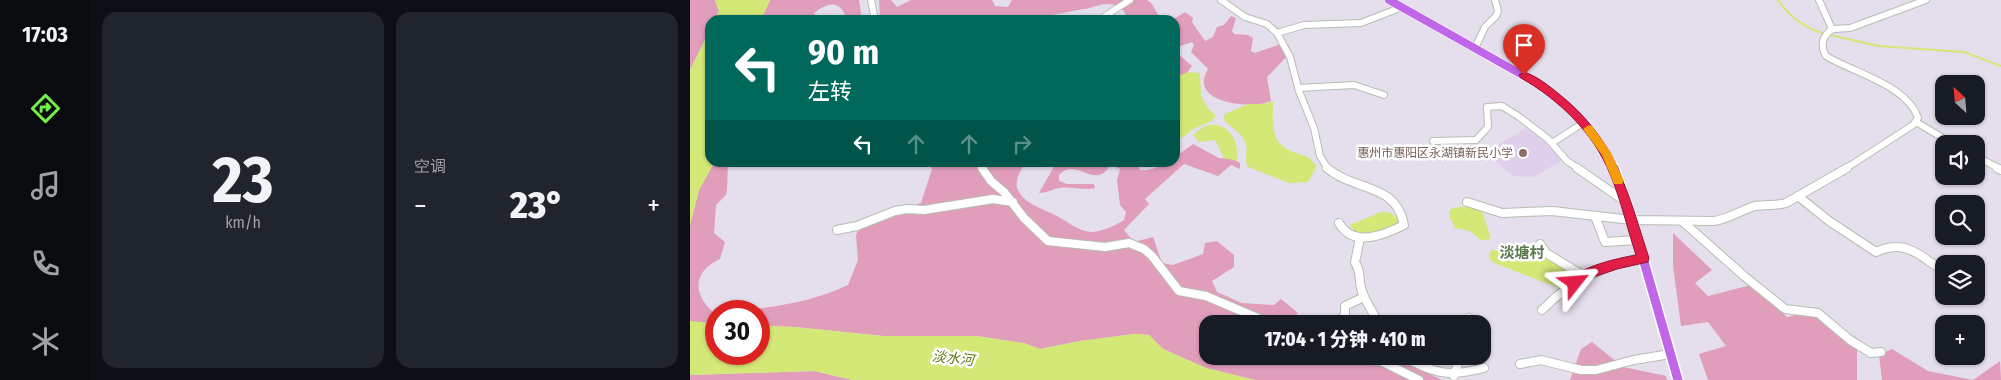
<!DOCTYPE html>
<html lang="zh">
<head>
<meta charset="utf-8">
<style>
	:root { --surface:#171b24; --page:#20242c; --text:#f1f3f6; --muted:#9ea1a6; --accent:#75f047 }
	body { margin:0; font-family:"Fira Sans Condensed","Noto Sans SC",sans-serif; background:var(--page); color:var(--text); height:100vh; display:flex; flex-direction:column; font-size:19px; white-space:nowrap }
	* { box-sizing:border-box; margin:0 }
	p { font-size:16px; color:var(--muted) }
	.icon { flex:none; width:28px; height:28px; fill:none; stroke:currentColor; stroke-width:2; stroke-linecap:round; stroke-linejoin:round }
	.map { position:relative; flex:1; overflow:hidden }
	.sheet { display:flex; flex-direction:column; gap:12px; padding:12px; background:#0d0f14; width:600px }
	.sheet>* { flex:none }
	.guide { position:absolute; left:15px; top:15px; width:475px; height:152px; border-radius:15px; box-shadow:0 1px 4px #0004; background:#00695c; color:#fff; overflow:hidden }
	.needle { width:32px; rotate:334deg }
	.tools { position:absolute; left:1245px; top:75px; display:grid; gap:10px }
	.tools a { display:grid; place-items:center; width:50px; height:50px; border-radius:10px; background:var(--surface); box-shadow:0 1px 4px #0004; font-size:25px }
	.speed { position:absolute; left:15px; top:300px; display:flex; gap:10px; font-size:25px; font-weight:700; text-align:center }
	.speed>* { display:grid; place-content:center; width:65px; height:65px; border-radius:50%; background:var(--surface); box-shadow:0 1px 4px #0004; line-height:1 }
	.speed .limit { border:8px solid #d22; background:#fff; color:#111 }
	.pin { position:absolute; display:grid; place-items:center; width:42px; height:42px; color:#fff; margin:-51px -21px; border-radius:50% 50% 50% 0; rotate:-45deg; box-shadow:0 0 5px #0007 }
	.pin .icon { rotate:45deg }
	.me { position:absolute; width:55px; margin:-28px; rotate:62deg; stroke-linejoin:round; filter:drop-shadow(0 0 4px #0008) }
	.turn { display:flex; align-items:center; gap:18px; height:105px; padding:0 20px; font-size:22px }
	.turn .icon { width:65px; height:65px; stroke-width:2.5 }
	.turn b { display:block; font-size:35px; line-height:42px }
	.lanes { display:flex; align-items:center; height:48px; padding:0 20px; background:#0003; justify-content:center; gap:25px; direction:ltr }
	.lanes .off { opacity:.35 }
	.big { font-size:38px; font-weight:800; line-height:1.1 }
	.sheet .tile { flex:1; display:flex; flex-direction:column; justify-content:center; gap:8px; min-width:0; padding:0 18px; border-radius:15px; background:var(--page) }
	.sheet .dial { align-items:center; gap:0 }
	.dial b { font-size:65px; line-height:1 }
	.heat { display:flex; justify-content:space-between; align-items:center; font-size:28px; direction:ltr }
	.sheet .tiles { flex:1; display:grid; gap:12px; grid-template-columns:repeat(2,1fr) }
	.trip { position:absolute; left:509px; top:315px; width:292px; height:50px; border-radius:15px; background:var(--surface); box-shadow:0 1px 4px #0004; font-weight:800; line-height:50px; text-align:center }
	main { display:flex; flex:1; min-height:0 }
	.dock { display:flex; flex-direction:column; width:90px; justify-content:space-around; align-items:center; background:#090b0e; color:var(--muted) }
	.dock .icon { width:35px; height:35px }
	.dock .on { color:var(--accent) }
	.dock b { font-size:22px; color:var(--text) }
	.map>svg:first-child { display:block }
	.education { fill:#e0ceed }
	.green { fill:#e09eba }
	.water { fill:#d4e877 }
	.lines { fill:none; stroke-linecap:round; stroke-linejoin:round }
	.stream { stroke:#d4e877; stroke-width:2 }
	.minor-far1-casing { stroke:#b5beb1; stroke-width:8 }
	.minor-casing { stroke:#b5beb1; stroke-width:10 }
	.major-far1-casing { stroke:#fff; stroke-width:9 }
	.major-casing { stroke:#fff; stroke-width:12 }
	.minor-far1 { stroke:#fff; stroke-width:6 }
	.minor { stroke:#fff; stroke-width:8 }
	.major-far1 { stroke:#c066e9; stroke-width:8 }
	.major { stroke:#c066e9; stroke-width:9 }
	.route { fill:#e11d48; stroke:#92132f }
	.slow { fill:#f59e0b }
	.education-dot { fill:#8d6e63; stroke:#fff; stroke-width:2 }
	.labels { text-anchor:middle; stroke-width:5; stroke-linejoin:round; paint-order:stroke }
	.education-label { font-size:12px; fill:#785e54; stroke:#fff; text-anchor:end }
	.water-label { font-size:14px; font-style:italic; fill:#607b14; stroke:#fff }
	.quarter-label { font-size:15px; font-weight:bold; fill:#59794e; stroke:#fff }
</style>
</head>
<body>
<main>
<nav class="dock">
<b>17:03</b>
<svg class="icon on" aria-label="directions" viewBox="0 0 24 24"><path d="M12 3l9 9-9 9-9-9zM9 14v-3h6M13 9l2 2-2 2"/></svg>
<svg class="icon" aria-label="music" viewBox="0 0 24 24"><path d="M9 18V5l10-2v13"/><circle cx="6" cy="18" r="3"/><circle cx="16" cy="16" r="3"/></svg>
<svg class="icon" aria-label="phone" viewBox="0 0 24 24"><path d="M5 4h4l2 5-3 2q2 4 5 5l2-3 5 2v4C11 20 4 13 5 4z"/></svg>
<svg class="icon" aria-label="climate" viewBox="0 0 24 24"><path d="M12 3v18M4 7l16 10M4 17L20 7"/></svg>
</nav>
<section class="sheet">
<div class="tiles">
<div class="tile dial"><b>23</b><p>km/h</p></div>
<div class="tile"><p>空调</p>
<div class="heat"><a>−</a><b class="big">23°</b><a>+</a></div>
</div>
</div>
</section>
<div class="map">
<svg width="1311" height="380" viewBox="0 0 1311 380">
	<rect width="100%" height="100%" fill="#e5deec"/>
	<polygon class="education" points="836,128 870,154 871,161 844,177 823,176 796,152"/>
	<g class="green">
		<polygon points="0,0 25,0 29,11 25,20 20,20 20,30 0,70"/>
		<path d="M80 0H169L172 20H157C151 0 139 1 124 13L129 20H71Z"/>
		<path d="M189 0H201L207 7 221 0H302L305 6 318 7 322 0H457L462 4 471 20H436C437 14 434 11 429 7 417 0 407 7 394 9 383 11 373 13 363 15L361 20H190Z"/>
		<path d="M495 12 503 18 502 22 515 41 523 37 527 27 534 25 541 16 546 18 542 31 544 34 558 35 563 38 561 51 565 53 588 45 598 44 601 52 577 77 581 101C561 110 497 103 518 69L501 52 504 45 502 42 488 47 486 52 502 66 497 73 485 78 484 19Z"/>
		<path d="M503 144 529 158 543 159 550 163V169L541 165 528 176 494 164 455 199 459 204 434 230 444 242 463 237 472 263 483 265 513 254 515 243 527 241 544 255V267L522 281 527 292 552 303 584 305 591 299 608 313 594 324H518V356H701L752 380H565L516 368 473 349 459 335 445 334 390 341 350 349 333 343 286 336H193L105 327 69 326V311H26V324L0 321V225L9 190 24 163H38L37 190 36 195 26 205 24 233 35 242 30 259C4 271 2 292 22 311 65 311 119 304 158 285L168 260 166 235 171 225 231 203 242 169 237 163H234H335C331 170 325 179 327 188 333 204 354 209 367 216 379 222 388 232 402 232 414 231 424 226 434 220L436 212 430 205 427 180 430 169 424 166 419 167C404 190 386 156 369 175V181L377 184H404L405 188C393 191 381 186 369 188 362 189 357 193 349 193L366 163H453L448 166 450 170C463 172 472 163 485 162V157Z"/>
		<polygon points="983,233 1022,270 1005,283 1018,296 1061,285 1097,317 1118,312 1167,338 1167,380 1018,380 1009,354 1036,346 1018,322 991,326 983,266"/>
		<polygon points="902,342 933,367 976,376 977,380 880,380 891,349"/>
		<polygon points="1202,349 1238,371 1283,380 1310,361 1311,380 1192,380 1189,355"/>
		<polygon points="124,371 163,380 0,380 0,375"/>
	</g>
	<g class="water">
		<polygon points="25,0 80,0 71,20 25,20 29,11"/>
		<polygon points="20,30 20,162 24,163 9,190 0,225 0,70"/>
		<polygon points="498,72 510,73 511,96 518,108 526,116 522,121 503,129 492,138 485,134 485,78"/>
		<path d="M583 101C583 122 579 143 603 152 618 158 614 152 627 166L618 182 599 183 558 167C553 159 559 150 555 142 549 129 539 128 533 118L535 114 558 104H574Z"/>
		<path d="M520 125C540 123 550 144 547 161L534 158 525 140 509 142 503 135 513 127Z"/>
		<polygon points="778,206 792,211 801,239 791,240 780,231 765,228 760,218 759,211 763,208"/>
		<path d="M691 212 701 213 707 218 708 222C696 230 669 241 660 225Z"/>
		<path d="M801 250C826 251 869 256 886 277L869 288 807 264 801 261 799 256Z"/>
		<polygon points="0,321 26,324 26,354 69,354 69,326 105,327 193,336 286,336 334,343 350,349 390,341 445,334 459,335 473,349 516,368 565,380 163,380 124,371 0,375"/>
	</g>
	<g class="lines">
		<g class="stream">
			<path d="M1088 0C1100 17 1115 29 1136 34"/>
			<polyline points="1140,35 1189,46 1274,52 1311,66"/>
		</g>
		<g class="minor-far1-casing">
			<g id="minor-far1">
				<polyline points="181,0 185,20"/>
				<polyline points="531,0 555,17 577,24 587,33"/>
				<polyline points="1129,0 1142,29"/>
				<polyline points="416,20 415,16 440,0"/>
				<polyline points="785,48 795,27 806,16 808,11 805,0"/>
				<polyline points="608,88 664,85 694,95"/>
				<polyline points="1226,122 1263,144"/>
				<polyline points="743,141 786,140 798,127 797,107 812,106 828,116 858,139 877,161 889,169"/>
				<polyline points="862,143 893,123"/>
				<polyline points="1286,156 1310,169"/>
				<polyline points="290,162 293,169"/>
				<polyline points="638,169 630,156 624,128 609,91 600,57 587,33 614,25 671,23 712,7"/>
				<path d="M1155 169 1223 125 1228 118C1217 85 1164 73 1136 56 1130 46 1132 35 1143 29L1160 28 1236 0"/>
			</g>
		</g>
		<g class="minor-casing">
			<g id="minor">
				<polyline points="292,168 301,181 314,192 334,218 358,241 415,247 439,243 454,249 462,256 489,291 516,296 582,324"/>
				<path d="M637 168C665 192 706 182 714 225 694 235 663 248 649 223"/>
				<polyline points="887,168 936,202"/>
				<polyline points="1307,168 1311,170"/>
				<path d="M1108 196 1139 221 1186 252C1208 242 1222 248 1240 262 1245 265 1248 268 1254 268"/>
				<path d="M777 202 812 213 862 211 942 220 1024 221C1039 219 1051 210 1065 206 1075 204 1086 206 1096 203L1157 168"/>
				<polyline points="905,216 915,242 948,240"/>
				<polyline points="992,221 1054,276 1095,309 1128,313 1160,340 1181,353 1191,352"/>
				<polyline points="147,230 167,226 205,211 217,209 234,210 303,199 323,202"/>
				<path d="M670 238 665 262C672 275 668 276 671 288 673 299 684 312 688 324"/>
				<polyline points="850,244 856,253 894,276"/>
				<path d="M852 310C880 281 913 265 953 258"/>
				<polyline points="642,324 655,316 655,306 674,297"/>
				<polyline points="778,324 779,318"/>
				<polyline points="623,356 691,361 729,380"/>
				<path d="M711 356C746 373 756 378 794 368"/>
				<polyline points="830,364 851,360 891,370 906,370 944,360 980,354"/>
				<polyline points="764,376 770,356"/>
			</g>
		</g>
		<g class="major-far1-casing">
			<path id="major-far1" d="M699 0 852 86C880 107 911 135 924 169"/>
		</g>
		<g class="major-casing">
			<polyline id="major" points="924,168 942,220 988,380"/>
		</g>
		<use href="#minor-far1" class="minor-far1"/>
		<use href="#minor" class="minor"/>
		<use href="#major-far1" class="major-far1"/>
		<use href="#major" class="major"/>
	</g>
	<path class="route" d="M834 72C847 76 859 86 869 94 926 139 938 193 959 258L958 262 927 269 898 279 885 288 880 286 878 283C886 267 929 258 946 255 937 228 931 200 920 174 904 133 868 99 831 78L829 75Z"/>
	<polygon class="slow" points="899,125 902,126 920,151 934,181 932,184 924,184 912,155 893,129"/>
	<circle class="education-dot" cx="833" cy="153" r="5"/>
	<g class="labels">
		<g class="education-label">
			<text x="823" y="157">惠州市惠阳区永湖镇新民小学</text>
		</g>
		<g class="water-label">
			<text transform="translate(263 358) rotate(6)" y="5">淡水河</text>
		</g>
		<g class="quarter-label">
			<text x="832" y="258">淡塘村</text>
		</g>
	</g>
</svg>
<div class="tools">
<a><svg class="needle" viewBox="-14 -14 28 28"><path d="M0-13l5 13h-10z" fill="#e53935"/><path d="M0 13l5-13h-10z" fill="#9ea1a6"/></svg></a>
<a><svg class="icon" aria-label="sound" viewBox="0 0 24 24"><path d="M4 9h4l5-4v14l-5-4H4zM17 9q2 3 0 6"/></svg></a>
<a><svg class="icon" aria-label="search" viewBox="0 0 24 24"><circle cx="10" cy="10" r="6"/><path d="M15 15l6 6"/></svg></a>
<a><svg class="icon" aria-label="layers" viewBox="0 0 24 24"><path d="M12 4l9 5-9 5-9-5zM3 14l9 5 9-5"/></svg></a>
<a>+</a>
</div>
<div class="speed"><div class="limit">30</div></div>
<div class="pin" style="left:834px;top:75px;background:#d93025"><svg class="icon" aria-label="arrive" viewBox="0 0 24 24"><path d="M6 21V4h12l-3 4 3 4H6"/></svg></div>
<svg class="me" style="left:885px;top:283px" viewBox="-20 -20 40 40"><path d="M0-17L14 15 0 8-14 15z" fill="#e11d48" stroke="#fff" stroke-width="4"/></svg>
<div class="trip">17:04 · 1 分钟 · 410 m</div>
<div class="guide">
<div class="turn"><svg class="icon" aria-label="left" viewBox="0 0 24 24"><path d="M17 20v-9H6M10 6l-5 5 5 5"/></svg><div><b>90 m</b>左转</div></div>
<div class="lanes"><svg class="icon" aria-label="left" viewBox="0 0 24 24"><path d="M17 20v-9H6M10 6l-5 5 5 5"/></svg><svg class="icon off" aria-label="ahead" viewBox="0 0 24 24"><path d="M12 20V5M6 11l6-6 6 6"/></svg><svg class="icon off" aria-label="ahead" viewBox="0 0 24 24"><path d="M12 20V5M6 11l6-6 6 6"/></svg><svg class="icon off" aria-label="right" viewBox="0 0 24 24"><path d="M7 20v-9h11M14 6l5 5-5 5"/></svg></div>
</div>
</div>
</main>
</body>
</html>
